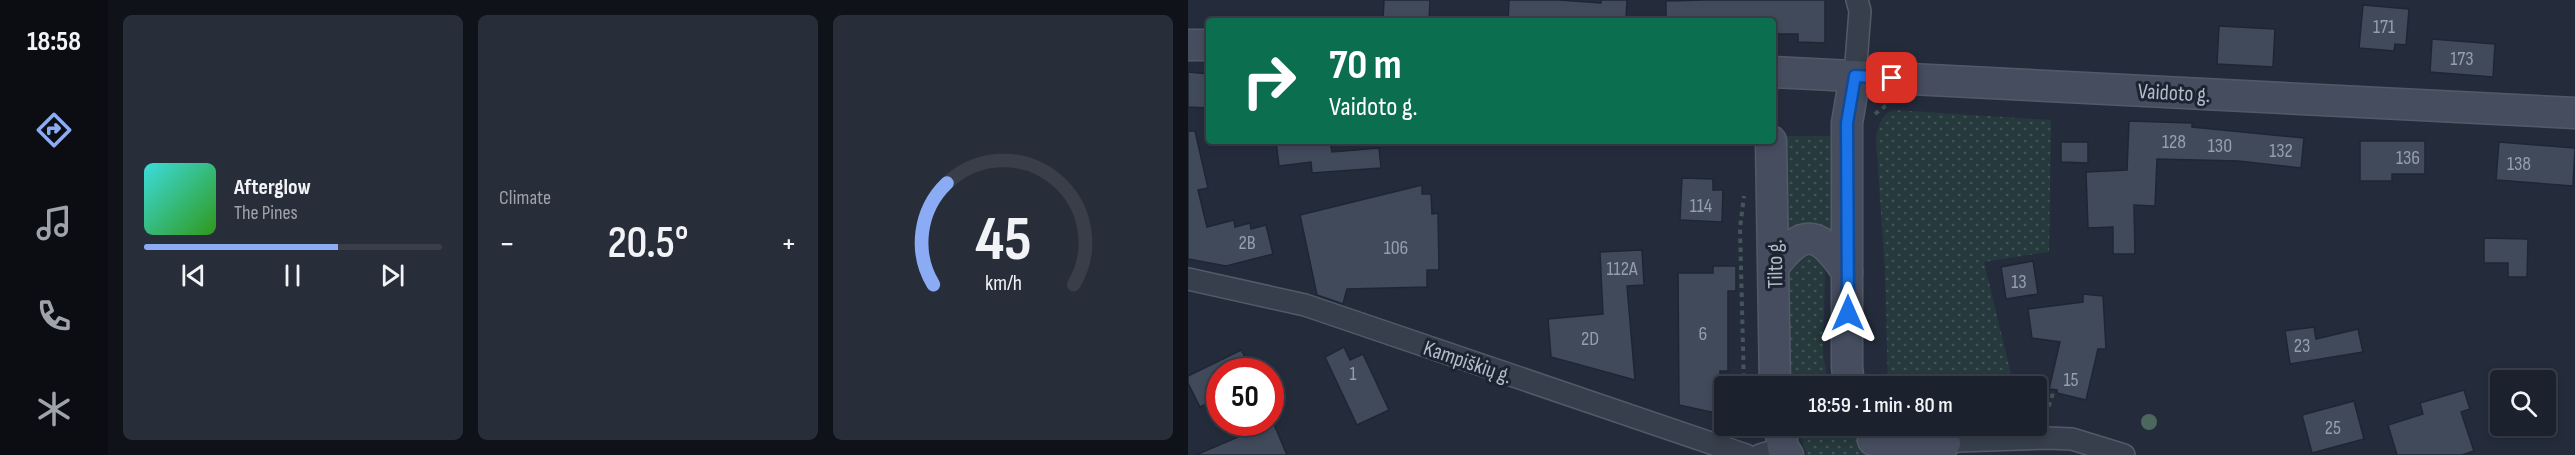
<!DOCTYPE html>
<html lang="en">
<head>
<meta charset="utf-8">
<style>
	:root { --surface:#1b212d; --page:#282e39; --text:#f1f3f6; --muted:#a0a3aa; --line:#393e49; --accent:#8bacf5 }
	body { margin:0; font-family:"Sofia Sans Condensed",sans-serif; background:var(--page); color:var(--text); height:100vh; display:flex; flex-direction:column; font-size:22px; white-space:nowrap }
	* { box-sizing:border-box; margin:0 }
	p { font-size:20px; color:var(--muted) }
	.icon { flex:none; width:33px; height:33px; fill:none; stroke:currentColor; stroke-width:2; stroke-linecap:round; stroke-linejoin:round }
	.map { position:relative; flex:1; overflow:hidden }
	.panel { display:flex; flex-direction:column; gap:15px; padding:15px; background:#0f1219; width:1080px }
	.panel>* { flex:none }
	.top-card { position:absolute; left:18px; top:18px; width:570px; height:126px; border-radius:6px; box-shadow:0 3px 9px #0003,0 0 0 2px var(--line); background:#0b6e4f; color:#fff; overflow:hidden }
	.buttons { position:absolute; left:1302px; top:370px; display:grid; gap:12px }
	.buttons a { display:grid; place-items:center; width:66px; height:66px; border-radius:6px; background:var(--surface); box-shadow:0 3px 9px #0003,0 0 0 2px var(--line); font-size:30px }
	.speed { position:absolute; left:18px; top:358px; display:flex; gap:12px; font-size:30px; font-weight:700; text-align:center }
	.speed>* { display:grid; place-content:center; width:78px; height:78px; border-radius:50%; background:var(--surface); box-shadow:0 3px 9px #0003,0 0 0 2px var(--line); line-height:1 }
	.speed .limit { border:9px solid #d22; background:#fff; color:#111 }
	.pin { position:absolute; display:grid; place-items:center; width:51px; height:51px; color:#fff; margin:-26px; border-radius:12px; box-shadow:0 3px 9px #0006 }
	.me { position:absolute; width:66px; margin:-33px; rotate:0deg; stroke-linejoin:round; filter:drop-shadow(0 0 4px #0008) }
	.turn { display:flex; align-items:center; gap:21px; height:126px; padding:0 24px; font-size:27px }
	.turn .icon { width:78px; height:78px; stroke-width:2.5 }
	.turn b { display:block; font-size:42px; line-height:51px }
	.big { font-size:45px; font-weight:600; line-height:1.1 }
	.panel .card { flex:1; display:flex; flex-direction:column; justify-content:center; gap:9px; min-width:0; padding:0 21px; border-radius:9px; background:var(--page) }
	.panel .dial { align-items:center; gap:0 }
	.dial svg { height:156px; overflow:visible; fill:none; stroke:var(--line); stroke-width:7; stroke-linecap:round; text-anchor:middle }
	.dial text { fill:var(--text); stroke:none }
	.song { display:flex; align-items:center; gap:18px }
	.cover { width:72px; height:72px; border-radius:9px; background:linear-gradient(135deg,hsl(180 70% 55%),hsl(110 70% 35%)) }
	.played { height:6px; border-radius:3px; background:linear-gradient(90deg,var(--accent) 65%,var(--line) 65%) }
	.keys { display:flex; justify-content:space-around; direction:ltr }
	.heat { display:flex; justify-content:space-between; align-items:center; font-size:33px; direction:ltr }
	.panel .tiles { flex:1; display:grid; gap:15px; grid-template-columns:repeat(3,1fr) }
	.trip { position:absolute; left:526px; top:376px; width:333px; height:60px; border-radius:6px; background:var(--surface); box-shadow:0 3px 9px #0003,0 0 0 2px var(--line); font-weight:600; line-height:60px; text-align:center }
	main { display:flex; flex:1; min-height:0 }
	.menu { display:flex; flex-direction:column; width:108px; justify-content:space-around; align-items:center; background:#0b0d12; color:var(--muted) }
	.menu .icon { width:42px; height:42px }
	.menu .on { color:var(--accent) }
	.menu b { font-size:27px; color:var(--text) }
	.map>svg:first-child { display:block }
	.green { fill:url(#green-dots) }
	.building { fill:#404a5b; stroke:#1f2633; stroke-width:1.5 }
	.lines { fill:none; stroke-linecap:round; stroke-linejoin:round }
	.street-casing { stroke:#535a67; stroke-width:24 }
	.secondary-casing { stroke:#535a67; stroke-width:33 }
	.path { stroke:#44565a; stroke-width:4; stroke-dasharray:4.5 4.5; stroke-linecap:butt }
	.street { stroke:#383f4c; stroke-width:21 }
	.secondary { stroke:#464d5f; stroke-width:30 }
	.tree { fill:#4b675e }
	.route-casing { stroke:#114b97; stroke-width:15 }
	.route { stroke:#1a73e8; stroke-width:10 }
	.labels { text-anchor:middle; stroke-width:6; stroke-linejoin:round; paint-order:stroke }
	.number-label { font-size:20px; fill:#969ead }
	.street-label { font-size:22px; fill:#b3bac8; stroke:#1d2431 }
</style>
</head>
<body>
<main>
<nav class="menu">
<b>18:58</b>
<svg class="icon on" aria-label="directions" viewBox="0 0 24 24"><path d="M12 3l9 9-9 9-9-9zM9 14v-3h6M13 9l2 2-2 2"/></svg>
<svg class="icon" aria-label="music" viewBox="0 0 24 24"><path d="M9 18V5l10-2v13"/><circle cx="6" cy="18" r="3"/><circle cx="16" cy="16" r="3"/></svg>
<svg class="icon" aria-label="phone" viewBox="0 0 24 24"><path d="M5 4h4l2 5-3 2q2 4 5 5l2-3 5 2v4C11 20 4 13 5 4z"/></svg>
<svg class="icon" aria-label="climate" viewBox="0 0 24 24"><path d="M12 3v18M4 7l16 10M4 17L20 7"/></svg>
</nav>
<section class="panel">
<div class="tiles">
<div class="card">
<div class="song"><i class="cover"></i><div><b>Afterglow</b><p>The Pines</p></div></div>
<div class="played"></div>
<div class="keys"><svg class="icon" aria-label="previous" viewBox="0 0 24 24"><path d="M18 5L8 12l10 7zM5 5v14"/></svg><svg class="icon" aria-label="pause" viewBox="0 0 24 24"><path d="M8 5v14M16 5v14"/></svg><svg class="icon" aria-label="next" viewBox="0 0 24 24"><path d="M6 5l10 7-10 7zM19 5v14"/></svg></div>
</div>
<div class="card"><p>Climate</p>
<div class="heat"><a>−</a><b class="big">20.5°</b><a>+</a></div>
</div>
<div class="card dial"><svg viewBox="0 0 100 80">
<path d="M14 69A42 42 0 1 1 86 69"/>
<path d="M14 69A42 42 0 0 1 21 17" stroke="#8bacf5"/>
<text x="50" y="56" font-size="32" font-weight="700">45</text>
<text x="50" y="72" font-size="11">km/h</text>
</svg></div>
</div>
</section>
<div class="map">
<svg width="1387" height="455" viewBox="0 0 1387 455">
	<defs>
		<pattern id="green-dots" width="8" height="8" patternUnits="userSpaceOnUse" patternTransform="scale(1.5)"><rect width="8" height="8" fill="#26393d"/><path d="M2 2h.1M6 6h.1" fill="none" stroke="#435458" stroke-width="1.8" stroke-linecap="round"/></pattern>
	</defs>
	<rect width="100%" height="100%" fill="#242c3c"/>
	<g class="green">
		<path d="M706 110 863 120 861 252 796 262 826 387H700L697 271 688 139C691 126 692 114 706 110Z"/>
		<polygon points="597,136 645,136 645,232 599,232"/>
		<polygon points="623,256 631,260 637,272 635,354 641,387 602,387 599,295 600,275 609,257"/>
		<polygon points="609,426 662,426 679,455 619,455"/>
		<polygon points="720,426 835,426 836,428 729,430"/>
	</g>
	<g class="building">
		<polygon points="196,0 242,0 241,21 195,19"/>
		<polygon points="321,0 371,0 413,3 413,0 439,0 438,21 320,21"/>
		<polygon points="517,0 637,0 637,43 610,42 610,34 585,34 585,21 478,21 478,1"/>
		<polygon points="1175,5 1221,9 1218,45 1207,44 1206,51 1171,48"/>
		<polygon points="1031,26 1087,29 1085,67 1029,64"/>
		<polygon points="1244,39 1307,44 1305,77 1242,72"/>
		<polygon points="0,72 21,74 21,108 0,107"/>
		<polygon points="941,121 1004,123 1004,127 1116,138 1113,168 1050,161 969,159 967,206 946,205 947,254 925,254 925,227 900,228 898,172 939,170"/>
		<polygon points="0,131 7,131 20,188 10,190 19,227 46,220 47,227 62,223 63,229 78,225 85,254 38,266 0,259"/>
		<polygon points="88,141 142,141 144,152 191,148 193,168 124,173 123,162 91,166"/>
		<polygon points="1172,141 1237,141 1237,174 1204,174 1204,181 1172,181"/>
		<polygon points="873,142 900,142 900,163 873,162"/>
		<polygon points="1311,142 1387,148 1385,186 1308,180"/>
		<polygon points="494,178 525,179 525,190 535,190 534,222 492,220"/>
		<polygon points="234,185 234,194 243,194 244,214 250,213 251,270 239,270 239,287 159,289 155,304 129,295 112,215"/>
		<polygon points="1296,238 1340,239 1339,277 1320,277 1320,263 1296,263"/>
		<polygon points="454,250 456,285 439,286 447,380 363,357 360,319 415,314 412,252"/>
		<polygon points="845,261 850,294 818,299 813,267"/>
		<polygon points="525,266 548,266 548,291 540,291 540,371 532,371 532,414 491,405 490,273 525,273"/>
		<polygon points="895,294 915,296 918,349 910,349 898,400 869,393 869,390 861,389 872,342 844,338 840,309 895,302"/>
		<polygon points="1126,327 1128,339 1170,329 1175,352 1102,364 1097,331"/>
		<polygon points="156,347 162,360 175,354 201,410 169,425 137,357"/>
		<polygon points="53,350 65,372 32,372 32,397 12,407 0,383 0,376"/>
		<polygon points="1276,390 1282,409 1273,412 1286,451 1274,455 1209,455 1200,425 1235,414 1232,403"/>
		<polygon points="1166,401 1176,439 1124,453 1114,415"/>
		<polygon points="85,422 99,455 8,455"/>
	</g>
	<g class="lines">
		<g class="street-casing">
			<g id="street">
				<polyline points="667,76 672,11 669,0"/>
				<polyline points="0,279 117,305 558,455"/>
				<polyline points="757,443 770,441 861,438 884,439 936,455"/>
				<polyline points="572,455 595,448"/>
			</g>
		</g>
		<g class="secondary-casing">
			<g id="secondary">
				<polyline points="0,45 21,45"/>
				<polyline points="585,72 1387,113"/>
				<polyline points="583,141 587,387"/>
				<path d="M586 266C617 224 633 234 659 272"/>
				<polyline points="661,387 659,366 659,123 667,76"/>
				<polyline points="592,426 595,448 600,455"/>
				<polyline points="685,440 719,440 757,443"/>
			</g>
		</g>
		<g class="path">
			<polyline points="687,114 700,104"/>
			<polyline points="556,387 552,228 556,196"/>
			<polyline points="858,415 866,390"/>
		</g>
		<use href="#street" class="street"/>
		<use href="#secondary" class="secondary"/>
	</g>
	<circle class="tree" cx="961" cy="422" r="8"/>
	<g class="lines">
		<g class="route-casing">
			<polyline id="route" points="660,313 659,123 667,76 704,78"/>
		</g>
		<use href="#route" class="route"/>
	</g>
	<g class="labels">
		<g class="number-label">
			<text x="1196" y="33">171</text>
			<text x="1274" y="65">173</text>
			<text x="986" y="148">128</text>
			<text x="1032" y="152">130</text>
			<text x="1093" y="157">132</text>
			<text x="1220" y="164">136</text>
			<text x="1331" y="170">138</text>
			<text x="513" y="212">114</text>
			<text x="59" y="249">2B</text>
			<text x="208" y="254">106</text>
			<text x="434" y="275">112A</text>
			<text x="831" y="288">13</text>
			<text x="515" y="340">6</text>
			<text x="402" y="345">2D</text>
			<text x="1114" y="352">23</text>
			<text x="165" y="380">1</text>
			<text x="883" y="386">15</text>
			<text x="1145" y="434">25</text>
		</g>
		<g class="street-label">
			<text transform="translate(986 92) rotate(3)" y="8">Vaidoto g.</text>
			<text transform="translate(586 264) rotate(-91)" y="8">Tilto g.</text>
			<text transform="translate(280 361) rotate(19)" y="8">Kampiškių g.</text>
		</g>
	</g>
</svg>
<div class="buttons">
<a><svg class="icon" aria-label="search" viewBox="0 0 24 24"><circle cx="10" cy="10" r="6"/><path d="M15 15l6 6"/></svg></a>
</div>
<div class="speed"><div class="limit">50</div></div>
<div class="pin" style="left:704px;top:78px;background:#d93025"><svg class="icon" aria-label="arrive" viewBox="0 0 24 24"><path d="M6 21V4h12l-3 4 3 4H6"/></svg></div>
<svg class="me" style="left:660px;top:313px" viewBox="-20 -20 40 40"><path d="M0-17L14 15 0 8-14 15z" fill="#1a73e8" stroke="#fff" stroke-width="4"/></svg>
<div class="trip">18:59 · 1 min · 80 m</div>
<div class="top-card">
<div class="turn"><svg class="icon" aria-label="right" viewBox="0 0 24 24"><path d="M7 20v-9h11M14 6l5 5-5 5"/></svg><div><b>70 m</b>Vaidoto g.</div></div>
</div>
</div>
</main>
</body>
</html>
